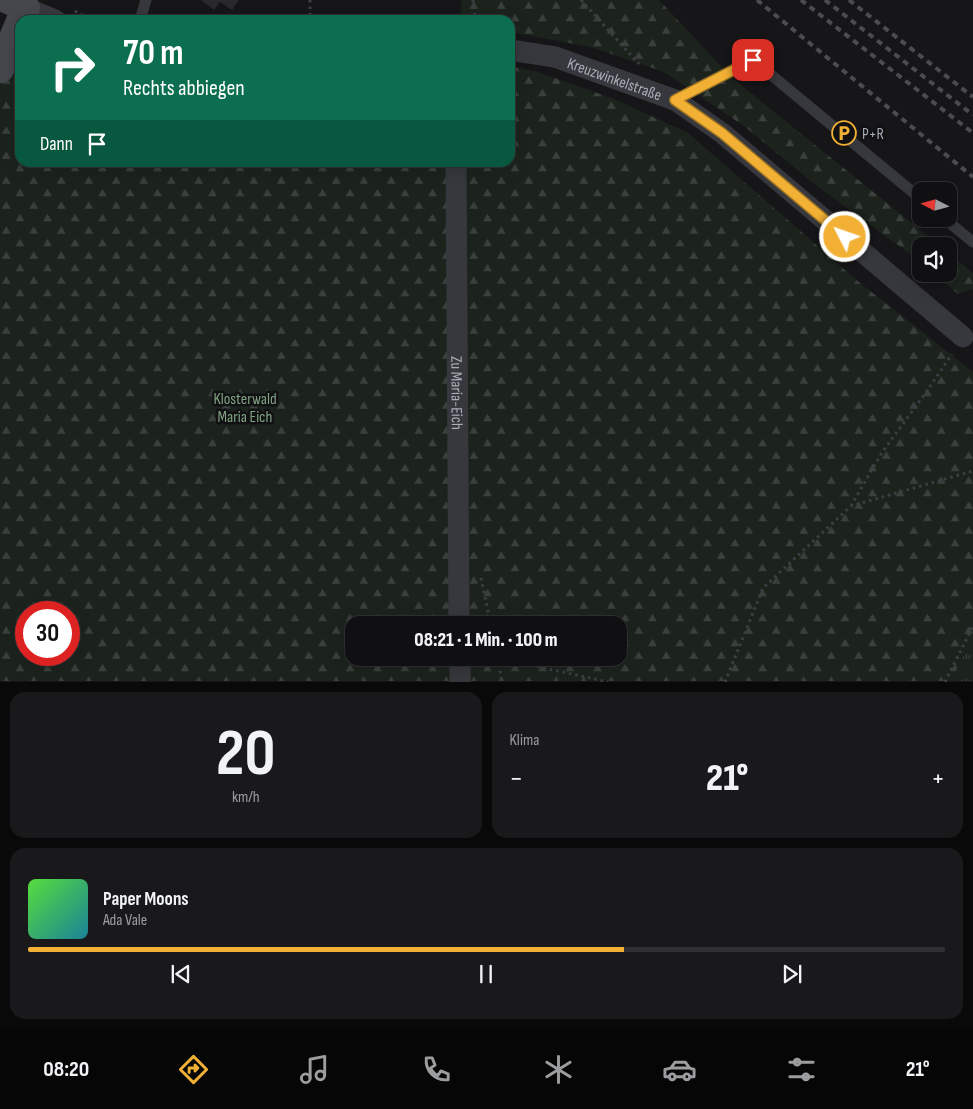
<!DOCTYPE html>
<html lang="de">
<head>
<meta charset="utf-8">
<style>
	:root { --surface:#101012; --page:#19191b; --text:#f1f3f6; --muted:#9c9d9f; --line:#303032; --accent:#f2b134 }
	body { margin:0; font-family:"Sofia Sans Condensed",sans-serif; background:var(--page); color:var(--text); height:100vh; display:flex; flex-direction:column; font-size:19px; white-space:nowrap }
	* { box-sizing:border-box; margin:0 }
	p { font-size:16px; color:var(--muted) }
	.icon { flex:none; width:28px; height:28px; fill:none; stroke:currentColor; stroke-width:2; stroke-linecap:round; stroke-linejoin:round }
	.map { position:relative; height:682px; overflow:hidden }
	.side { display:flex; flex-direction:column; gap:10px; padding:10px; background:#09090a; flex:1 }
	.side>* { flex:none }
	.banner { position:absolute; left:15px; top:15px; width:500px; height:152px; border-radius:15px; box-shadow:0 5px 20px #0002,0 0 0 1px var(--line); background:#0b6e4f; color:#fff; overflow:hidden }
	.needle { width:32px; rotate:276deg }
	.tools { position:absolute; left:912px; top:182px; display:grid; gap:10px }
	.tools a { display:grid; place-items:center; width:45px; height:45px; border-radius:10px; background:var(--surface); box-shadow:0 5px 20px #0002,0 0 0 1px var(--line); font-size:25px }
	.speed { position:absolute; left:15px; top:601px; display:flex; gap:10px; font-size:25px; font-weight:700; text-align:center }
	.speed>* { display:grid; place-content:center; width:65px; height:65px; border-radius:50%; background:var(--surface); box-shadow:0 5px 20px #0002,0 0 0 1px var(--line); line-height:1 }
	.speed .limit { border:8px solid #d22; background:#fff; color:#111 }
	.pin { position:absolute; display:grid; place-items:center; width:42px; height:42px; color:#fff; margin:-21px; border-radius:10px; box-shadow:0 2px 8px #0006 }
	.me { position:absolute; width:55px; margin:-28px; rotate:311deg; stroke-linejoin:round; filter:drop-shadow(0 0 4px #0008) }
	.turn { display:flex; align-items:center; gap:18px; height:105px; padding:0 25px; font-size:22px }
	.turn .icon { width:65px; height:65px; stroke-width:2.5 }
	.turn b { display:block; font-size:35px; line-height:42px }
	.then { display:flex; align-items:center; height:48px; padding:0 25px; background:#0003; gap:10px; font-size:19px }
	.big { font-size:38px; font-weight:800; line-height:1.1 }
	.side .tile { flex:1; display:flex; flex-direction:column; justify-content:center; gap:8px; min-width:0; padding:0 18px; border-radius:15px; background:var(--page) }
	.side .dial { align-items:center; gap:0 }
	.dial b { font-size:65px; line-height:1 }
	.song { display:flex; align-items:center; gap:15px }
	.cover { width:60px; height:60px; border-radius:8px; background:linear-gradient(135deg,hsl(110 70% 55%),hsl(190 70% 35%)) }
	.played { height:5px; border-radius:2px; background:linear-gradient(90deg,var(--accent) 65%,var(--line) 65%) }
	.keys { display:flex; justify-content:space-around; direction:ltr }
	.heat { display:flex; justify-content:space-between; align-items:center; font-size:28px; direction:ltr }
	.side .tiles { flex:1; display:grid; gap:10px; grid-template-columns:1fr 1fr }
	.tile:last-child { grid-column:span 2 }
	.trip { position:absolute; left:345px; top:616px; width:282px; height:50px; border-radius:15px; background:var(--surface); box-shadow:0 5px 20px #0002,0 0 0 1px var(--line); font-weight:800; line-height:50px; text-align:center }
	.tab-bar { display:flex; height:80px; justify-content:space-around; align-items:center; background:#060607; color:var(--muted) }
	.tab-bar .icon { width:35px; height:35px }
	.tab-bar .selected { color:var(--accent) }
	.tab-bar b { font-size:22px; color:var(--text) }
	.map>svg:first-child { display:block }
	.forest { fill:url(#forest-firs); fill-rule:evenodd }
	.park { fill:url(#park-tufts) }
	.building { fill:#29292c }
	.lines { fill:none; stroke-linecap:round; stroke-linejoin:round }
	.path { stroke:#3d3f44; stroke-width:3; stroke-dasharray:2.5 4; stroke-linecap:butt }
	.lane { stroke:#37383d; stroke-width:11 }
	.street { stroke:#37383d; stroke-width:21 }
	.secondary { stroke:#45474d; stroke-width:28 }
	.rail { stroke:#4a4c52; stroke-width:4; stroke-dasharray:6 5; stroke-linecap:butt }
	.route-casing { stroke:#9d7322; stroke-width:12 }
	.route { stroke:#f2b134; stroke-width:9 }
	.labels { text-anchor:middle; stroke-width:5; stroke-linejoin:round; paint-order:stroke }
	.street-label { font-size:16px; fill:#a8adb8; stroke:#111113 }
	.poi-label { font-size:16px; fill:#a8adb8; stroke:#111113; text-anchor:start }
	.park-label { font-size:16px; fill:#7fa381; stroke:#111113 }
</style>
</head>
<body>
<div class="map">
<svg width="973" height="682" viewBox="0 0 973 682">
	<defs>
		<pattern id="forest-firs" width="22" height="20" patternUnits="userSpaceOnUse" patternTransform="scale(1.25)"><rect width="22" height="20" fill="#1c231d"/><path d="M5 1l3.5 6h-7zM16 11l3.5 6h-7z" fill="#3a403c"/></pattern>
		<pattern id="park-tufts" width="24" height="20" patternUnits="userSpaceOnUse" patternTransform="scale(1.25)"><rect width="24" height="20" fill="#1c231d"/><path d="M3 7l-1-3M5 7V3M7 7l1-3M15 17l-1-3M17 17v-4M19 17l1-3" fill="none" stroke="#3a403c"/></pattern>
	</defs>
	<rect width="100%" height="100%" fill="#161618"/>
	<g class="forest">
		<polygon points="462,0 659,0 730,76 940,246 921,246 921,262 817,186 744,126 664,72 591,47 510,32 510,20 460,19"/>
		<path d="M0 55 20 61V162H510V66L538 72 614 99 688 133 860 283 973 372V638L951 681H0ZM26 612H69V655H26ZM354 625H619V658H354Z"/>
		<polygon points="949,254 973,273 973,289 958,294 936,274 949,274"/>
	</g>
	<polygon class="park" points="973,638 973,681 951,681"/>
	<polygon class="building" points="201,0 239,0 232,10 220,2 214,10"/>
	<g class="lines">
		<g class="path">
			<polyline points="310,0 310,20"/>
			<polyline points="473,0 475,20"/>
			<polyline points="581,0 639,64"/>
			<polyline points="75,11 79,14 104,20"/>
			<polyline points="851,506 881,454 927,391 952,354"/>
			<polyline points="481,578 491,625"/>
			<polyline points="498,658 502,682"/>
			<polyline points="499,658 608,682"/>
			<polyline points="725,682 763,588 851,506 973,471"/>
			<polyline points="945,682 973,626"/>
		</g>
		<g class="lane">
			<polyline points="140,20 146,0"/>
			<polyline points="675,100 753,60 921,199"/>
			<polyline points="945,219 973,242"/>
		</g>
		<g class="street">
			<polyline points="26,8 55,20"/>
			<path id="s1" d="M510 50 555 57 675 100 722 133 963 337"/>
			<path id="s2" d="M456 162 459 625"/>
			<polyline points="460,658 460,682"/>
		</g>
		<g class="secondary">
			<polyline points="8,0 26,8"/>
			<polyline points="0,69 20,21"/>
		</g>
		<g class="rail">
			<polyline points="757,0 973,177"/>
			<polyline points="801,0 973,133"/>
			<polyline points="825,0 973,115"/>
			<polyline points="849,0 973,97"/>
		</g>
	</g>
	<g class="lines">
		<g class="route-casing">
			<polyline id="route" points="753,60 675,100 722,133 845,237"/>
		</g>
		<use href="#route" class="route"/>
	</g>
	<defs>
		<g id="parking-ring" transform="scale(1.25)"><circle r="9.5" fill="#111113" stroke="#f2b134" stroke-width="1.5"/><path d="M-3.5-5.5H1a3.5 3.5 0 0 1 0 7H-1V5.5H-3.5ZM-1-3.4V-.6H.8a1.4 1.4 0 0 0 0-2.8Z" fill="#f2b134"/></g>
	</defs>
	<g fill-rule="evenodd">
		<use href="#parking-ring" x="844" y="133"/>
	</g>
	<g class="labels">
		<g class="street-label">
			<text dy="6" stroke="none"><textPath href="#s1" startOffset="109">Kreuzwinkelstraße</textPath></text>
			<text dy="6" stroke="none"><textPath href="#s2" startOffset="231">Zu Maria-Eich</textPath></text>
		</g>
		<g class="poi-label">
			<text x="862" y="139">P+R</text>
		</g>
		<g class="park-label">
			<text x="245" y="404">Klosterwald<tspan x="245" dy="18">Maria Eich</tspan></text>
		</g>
	</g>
</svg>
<div class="tools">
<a><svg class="needle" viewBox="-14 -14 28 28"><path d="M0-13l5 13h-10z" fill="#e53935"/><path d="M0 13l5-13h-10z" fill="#9c9d9f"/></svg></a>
<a><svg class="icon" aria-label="sound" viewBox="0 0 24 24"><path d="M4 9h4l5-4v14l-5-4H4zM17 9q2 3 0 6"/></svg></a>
</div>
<div class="speed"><div class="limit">30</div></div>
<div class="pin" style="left:753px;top:60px;background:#d93025"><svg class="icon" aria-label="arrive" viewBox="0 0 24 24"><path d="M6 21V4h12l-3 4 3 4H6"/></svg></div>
<svg class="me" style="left:845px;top:237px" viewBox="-20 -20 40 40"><circle r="17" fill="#f2b134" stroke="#fff" stroke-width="3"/><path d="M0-11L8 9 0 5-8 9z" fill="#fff"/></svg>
<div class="trip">08:21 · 1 Min. · 100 m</div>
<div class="banner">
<div class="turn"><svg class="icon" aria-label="right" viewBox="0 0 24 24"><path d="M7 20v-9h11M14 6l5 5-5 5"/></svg><div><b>70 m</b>Rechts abbiegen</div></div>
<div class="then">Dann<svg class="icon" aria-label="arrive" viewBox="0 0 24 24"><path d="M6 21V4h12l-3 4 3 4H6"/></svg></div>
</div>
</div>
<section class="side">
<div class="tiles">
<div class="tile dial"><b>20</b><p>km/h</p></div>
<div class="tile"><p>Klima</p>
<div class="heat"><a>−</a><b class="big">21°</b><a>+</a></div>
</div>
<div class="tile">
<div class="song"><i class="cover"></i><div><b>Paper Moons</b><p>Ada Vale</p></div></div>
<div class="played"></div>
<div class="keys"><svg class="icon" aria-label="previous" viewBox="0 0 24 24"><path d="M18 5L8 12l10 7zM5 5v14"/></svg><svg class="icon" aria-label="pause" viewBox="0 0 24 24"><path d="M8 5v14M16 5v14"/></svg><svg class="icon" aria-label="next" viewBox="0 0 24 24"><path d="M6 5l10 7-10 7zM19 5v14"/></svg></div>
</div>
</div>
</section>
<nav class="tab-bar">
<b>08:20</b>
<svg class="icon selected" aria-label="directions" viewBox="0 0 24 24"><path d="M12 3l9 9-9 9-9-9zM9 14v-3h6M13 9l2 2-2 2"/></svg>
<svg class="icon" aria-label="music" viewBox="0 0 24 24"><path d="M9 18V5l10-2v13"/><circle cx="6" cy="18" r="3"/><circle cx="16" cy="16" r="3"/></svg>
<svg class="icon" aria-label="phone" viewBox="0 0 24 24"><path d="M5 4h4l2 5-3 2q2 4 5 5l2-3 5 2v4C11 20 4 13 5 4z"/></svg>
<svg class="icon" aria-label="climate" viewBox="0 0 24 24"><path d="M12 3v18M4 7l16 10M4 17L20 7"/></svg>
<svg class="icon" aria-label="car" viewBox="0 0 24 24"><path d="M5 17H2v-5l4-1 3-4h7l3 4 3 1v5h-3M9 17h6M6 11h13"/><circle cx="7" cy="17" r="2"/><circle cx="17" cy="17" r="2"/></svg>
<svg class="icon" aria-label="filters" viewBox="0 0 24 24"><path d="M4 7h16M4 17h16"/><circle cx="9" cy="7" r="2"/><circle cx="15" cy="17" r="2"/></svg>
<b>21°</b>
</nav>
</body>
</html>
